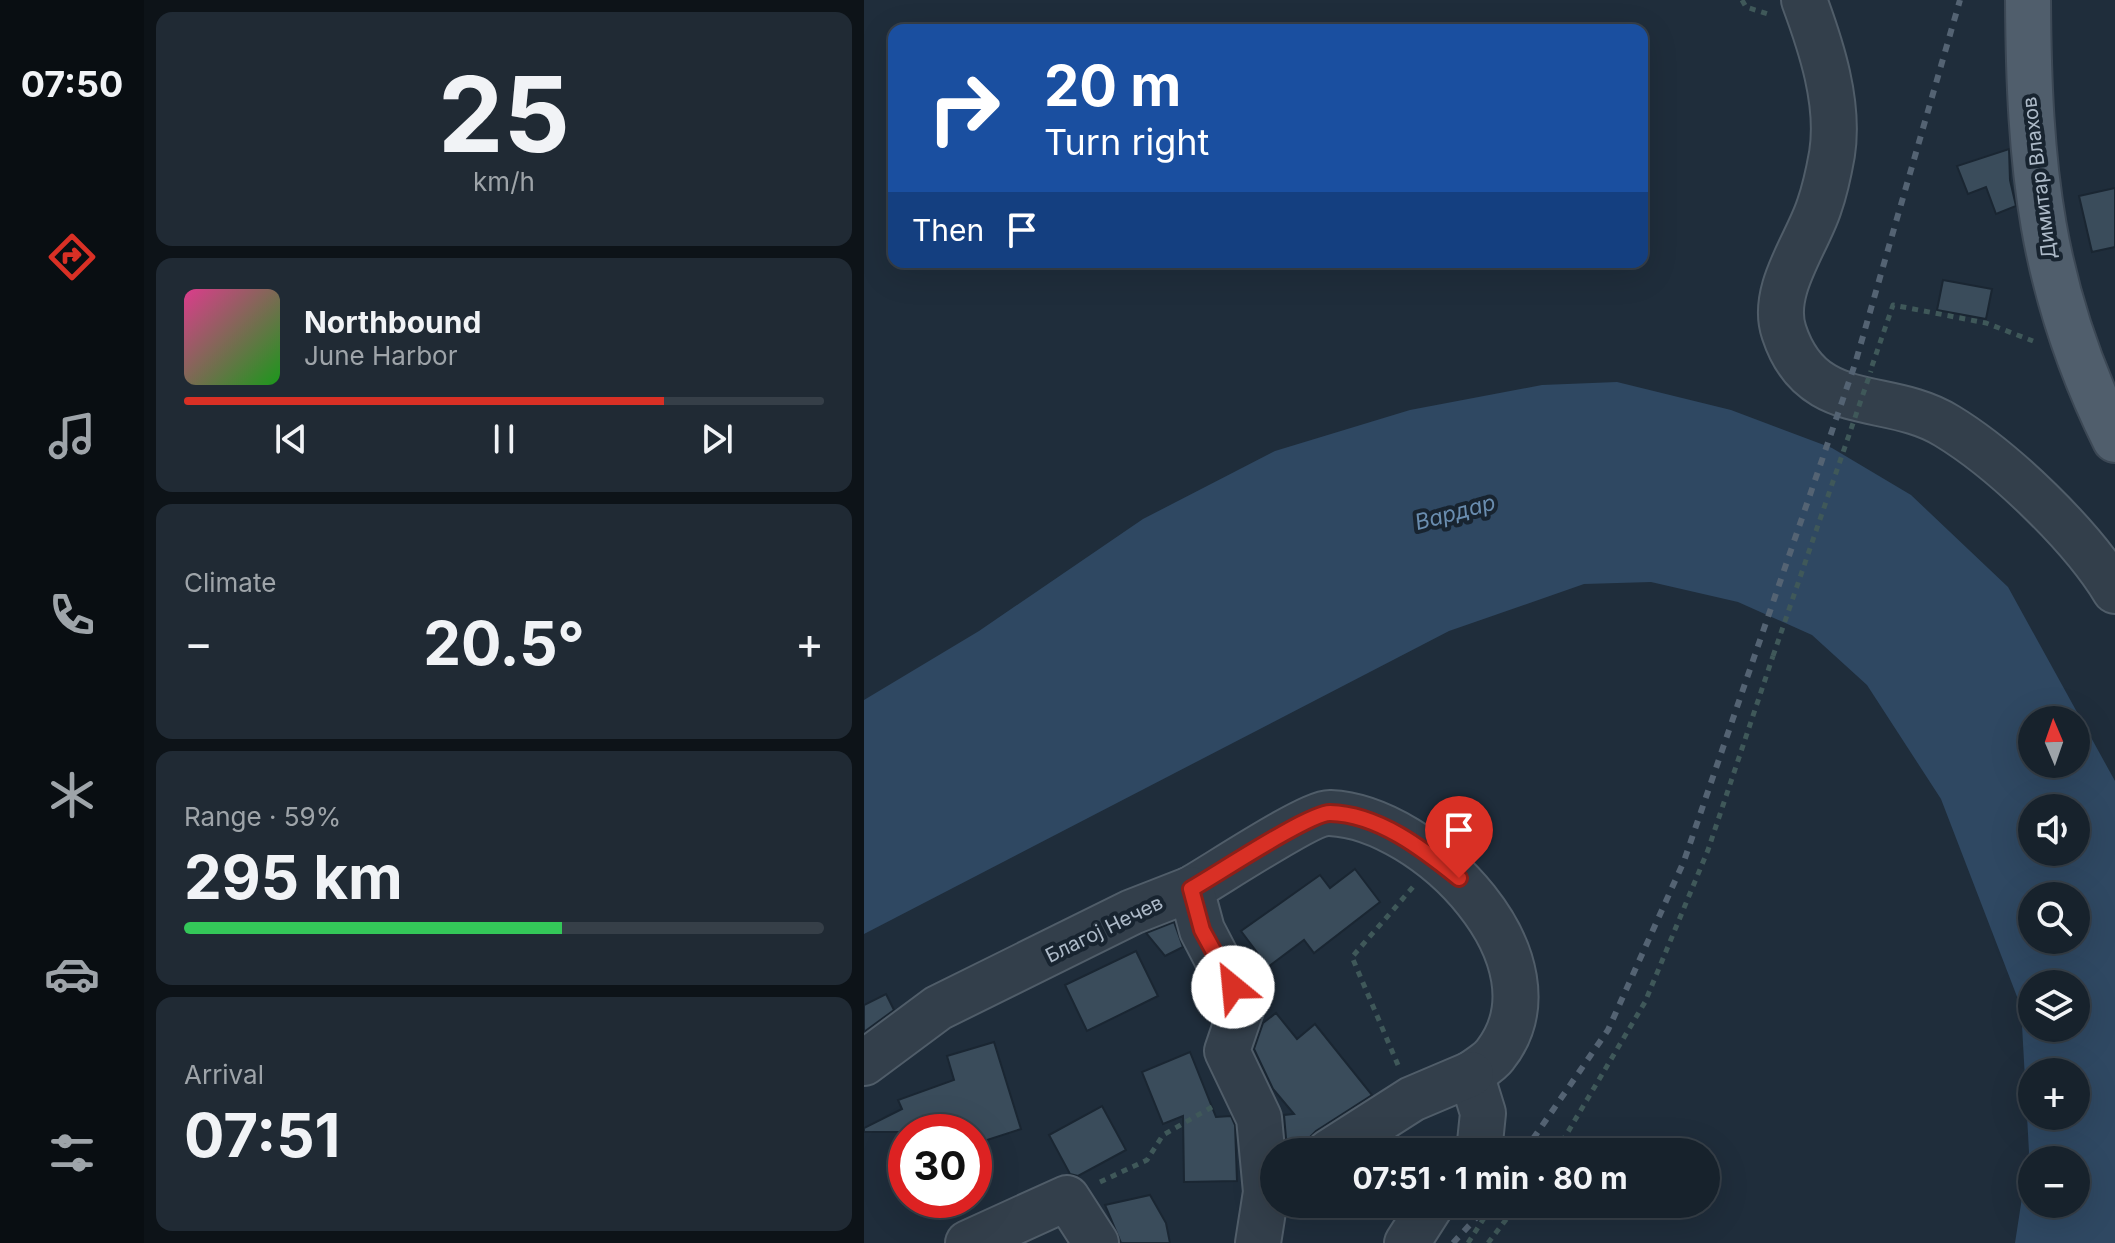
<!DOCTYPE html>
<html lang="en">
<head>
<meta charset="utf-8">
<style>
	:root { --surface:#17222c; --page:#202a34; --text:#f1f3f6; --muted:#9ea4a9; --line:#363f48; --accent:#d93025 }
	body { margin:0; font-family:Inter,sans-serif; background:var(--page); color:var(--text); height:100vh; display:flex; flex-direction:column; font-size:30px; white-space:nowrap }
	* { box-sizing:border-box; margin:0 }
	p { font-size:26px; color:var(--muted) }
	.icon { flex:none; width:44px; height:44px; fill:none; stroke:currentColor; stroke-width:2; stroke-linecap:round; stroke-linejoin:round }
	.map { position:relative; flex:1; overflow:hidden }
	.details { display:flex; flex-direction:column; gap:12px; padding:12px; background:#0d1318; width:720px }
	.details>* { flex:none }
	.banner { position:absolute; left:24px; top:24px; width:760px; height:244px; border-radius:16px; box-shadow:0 8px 32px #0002,0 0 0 2px var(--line); background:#1a4fa0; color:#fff; overflow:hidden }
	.needle { width:52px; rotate:358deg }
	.controls { position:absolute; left:1154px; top:706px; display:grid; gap:16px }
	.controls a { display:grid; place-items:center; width:72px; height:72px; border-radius:50%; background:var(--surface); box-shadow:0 8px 32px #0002,0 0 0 2px var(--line); font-size:40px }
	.speed { position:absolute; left:24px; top:1114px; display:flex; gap:16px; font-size:40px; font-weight:700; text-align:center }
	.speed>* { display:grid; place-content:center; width:104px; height:104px; border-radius:50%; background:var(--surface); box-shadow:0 8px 32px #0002,0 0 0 2px var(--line); line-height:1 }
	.speed .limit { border:12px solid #d22; background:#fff; color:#111 }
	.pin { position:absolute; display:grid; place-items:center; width:68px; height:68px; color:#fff; margin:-82px -34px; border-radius:50% 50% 50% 0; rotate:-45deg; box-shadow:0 0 8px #0007 }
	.pin .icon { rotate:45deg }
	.me { position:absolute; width:88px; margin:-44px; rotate:332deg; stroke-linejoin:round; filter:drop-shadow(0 0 6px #0008) }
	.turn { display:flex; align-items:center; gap:28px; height:168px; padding:0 24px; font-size:36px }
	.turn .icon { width:104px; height:104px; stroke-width:2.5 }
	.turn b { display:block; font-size:56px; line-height:68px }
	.then { display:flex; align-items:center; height:76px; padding:0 24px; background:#0003; gap:16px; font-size:30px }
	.big { font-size:60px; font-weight:700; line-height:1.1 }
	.details .widget { flex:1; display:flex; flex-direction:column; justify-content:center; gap:12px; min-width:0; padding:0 28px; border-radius:16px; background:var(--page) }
	.details .dial { align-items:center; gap:0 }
	.dial b { font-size:104px; line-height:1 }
	.song { display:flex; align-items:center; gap:24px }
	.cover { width:96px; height:96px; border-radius:12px; background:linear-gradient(135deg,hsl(330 70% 55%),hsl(120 70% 35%)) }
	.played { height:8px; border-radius:4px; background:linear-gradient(90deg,var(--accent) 75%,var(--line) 75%) }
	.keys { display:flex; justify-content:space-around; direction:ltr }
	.heat { display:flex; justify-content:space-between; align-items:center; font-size:44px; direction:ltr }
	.charge { height:12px; border-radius:6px; background:linear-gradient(90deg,#34c759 59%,var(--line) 0) }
	.trip { position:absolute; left:396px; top:1138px; width:460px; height:80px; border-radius:40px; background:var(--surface); box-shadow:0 8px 32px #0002,0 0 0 2px var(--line); font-weight:700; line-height:80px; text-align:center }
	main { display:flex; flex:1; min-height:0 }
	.dock { display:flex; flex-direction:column; width:144px; justify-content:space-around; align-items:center; background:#090e12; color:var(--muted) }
	.dock .icon { width:56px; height:56px }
	.dock .on { color:var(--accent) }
	.dock b { font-size:36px; color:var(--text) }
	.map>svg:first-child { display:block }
	.water { fill:#2f4862; fill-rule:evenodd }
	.building { fill:#3a4c5b; stroke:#1a2632; stroke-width:2 }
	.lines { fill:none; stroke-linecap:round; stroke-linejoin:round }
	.minor-casing { stroke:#505d69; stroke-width:48 }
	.major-casing { stroke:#3c4855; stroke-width:48 }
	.path { stroke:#3f5859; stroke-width:5; stroke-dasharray:6 6; stroke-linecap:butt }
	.minor { stroke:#333f4b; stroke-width:44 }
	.major { stroke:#505e6c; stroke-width:44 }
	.rail { stroke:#546373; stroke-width:6; stroke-dasharray:8 8; stroke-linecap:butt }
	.path-bridge { stroke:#3f5859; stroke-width:5; stroke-dasharray:6 6; stroke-linecap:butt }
	.route-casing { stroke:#8d1f18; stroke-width:20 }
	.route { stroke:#d93025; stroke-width:14 }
	.labels { text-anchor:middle; stroke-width:8; stroke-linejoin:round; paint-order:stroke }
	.street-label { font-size:20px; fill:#adbac8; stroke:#182430 }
	.water-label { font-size:22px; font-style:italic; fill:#6a8daf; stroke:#182430 }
</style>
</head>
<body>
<main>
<nav class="dock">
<b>07:50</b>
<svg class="icon on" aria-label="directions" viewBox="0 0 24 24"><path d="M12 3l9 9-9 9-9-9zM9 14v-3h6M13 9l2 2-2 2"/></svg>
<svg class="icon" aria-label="music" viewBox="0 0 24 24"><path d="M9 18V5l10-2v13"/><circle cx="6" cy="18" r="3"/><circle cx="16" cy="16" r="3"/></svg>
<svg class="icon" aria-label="phone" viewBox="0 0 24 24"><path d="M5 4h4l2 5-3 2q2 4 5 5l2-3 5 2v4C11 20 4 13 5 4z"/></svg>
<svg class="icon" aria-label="climate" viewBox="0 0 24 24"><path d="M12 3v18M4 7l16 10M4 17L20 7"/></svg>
<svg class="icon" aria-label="car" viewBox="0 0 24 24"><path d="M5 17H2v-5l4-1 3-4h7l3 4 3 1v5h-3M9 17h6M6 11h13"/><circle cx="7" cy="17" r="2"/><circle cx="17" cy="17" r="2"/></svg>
<svg class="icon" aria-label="filters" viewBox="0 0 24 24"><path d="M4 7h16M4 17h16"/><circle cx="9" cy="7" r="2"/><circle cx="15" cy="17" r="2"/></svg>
</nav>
<section class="details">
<div class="widget dial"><b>25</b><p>km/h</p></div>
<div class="widget">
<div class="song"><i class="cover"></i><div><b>Northbound</b><p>June Harbor</p></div></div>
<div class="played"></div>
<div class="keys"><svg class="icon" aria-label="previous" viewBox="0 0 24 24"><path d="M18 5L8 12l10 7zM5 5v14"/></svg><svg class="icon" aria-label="pause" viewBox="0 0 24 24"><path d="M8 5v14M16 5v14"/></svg><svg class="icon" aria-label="next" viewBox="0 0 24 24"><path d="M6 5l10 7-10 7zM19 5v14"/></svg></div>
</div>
<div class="widget"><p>Climate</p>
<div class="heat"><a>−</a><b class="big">20.5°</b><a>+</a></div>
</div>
<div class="widget"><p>Range · 59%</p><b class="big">295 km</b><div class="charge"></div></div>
<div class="widget"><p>Arrival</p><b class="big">07:51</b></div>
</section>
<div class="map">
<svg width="1251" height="1243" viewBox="0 0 1251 1243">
	<rect width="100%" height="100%" fill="#1f2d3b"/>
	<path class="water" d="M753 382 867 410 968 448 1047 495 1144 587 1251 781V1243H1151L1165 1152 1157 1007 1077 799 1003 685 948 635 874 602 787 582 720 584 585 631 0 934V700L115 631 279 519 411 451 546 410 678 385ZM1168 720H1212V764H1168ZM1212 808V852H1168V808ZM1212 896V940H1168V896ZM1168 984H1212V1028H1168ZM1168 1072H1212V1116H1168ZM1212 1160V1204H1168V1160Z"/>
	<g class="building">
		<polygon points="1145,149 1146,180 1152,206 1132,214 1122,187 1104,194 1093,166"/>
		<polygon points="1251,188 1251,247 1228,252 1215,196"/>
		<polygon points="1079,280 1128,289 1122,319 1073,310"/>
		<polygon points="491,869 516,902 450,953 440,940 404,967 377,931 456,875 466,888"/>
		<polygon points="310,922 319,947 301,956 282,933"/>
		<polygon points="272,951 294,996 223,1031 201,985"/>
		<polygon points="22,994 30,1010 0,1032 0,1005"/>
		<polygon points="412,1013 433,1039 451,1024 508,1095 452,1131 443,1140 440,1152 433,1152 422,1138 420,1115 430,1114 409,1089 390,1049 399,1023"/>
		<polygon points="130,1042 157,1129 117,1142 113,1132 0,1132 0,1128 38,1109 34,1100 90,1080 83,1056"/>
		<polygon points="326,1052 352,1117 367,1116 371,1125 373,1181 320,1182 319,1116 299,1124 278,1072"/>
		<polygon points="238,1106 262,1150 214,1176 206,1174 185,1135"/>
		<polygon points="286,1195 302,1223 306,1243 257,1243 241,1205"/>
	</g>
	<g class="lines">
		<g class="minor-casing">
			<g id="minor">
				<path d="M940 0C957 46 976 103 968 154 965 171 961 190 955 207 943 244 906 291 920 332 948 418 1024 389 1083 426 1139 460 1217 535 1251 591"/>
				<path d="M327 889C352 875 446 812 466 813 562 817 705 961 631 1055 625 1063 614 1069 607 1074L619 1113 615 1152"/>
				<polyline points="0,1063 74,1008 268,912 327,889 338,930 378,1007 363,1051 395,1118 402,1192 394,1243"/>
				<polyline points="465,1152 548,1099 607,1074"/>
				<polyline points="104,1243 203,1198 232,1243"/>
				<polyline points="543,1243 568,1204"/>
			</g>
		</g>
		<g class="major-casing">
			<path id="major" d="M1164 0C1165 166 1176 289 1251 440"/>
		</g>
		<g class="path">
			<polyline points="878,0 882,7 904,14"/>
			<polyline points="1008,366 1029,305 1122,323 1169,341"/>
			<polyline points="534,1065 488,957 549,887"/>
			<polyline points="692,1152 781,1002 844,850 909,656"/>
			<polyline points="236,1182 283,1160 299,1135 348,1107"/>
			<polyline points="680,1204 693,1223"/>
			<polyline points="604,1243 622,1215 638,1204"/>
			<polyline points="624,1243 654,1204"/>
		</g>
		<use href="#minor" class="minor"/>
		<use href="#major" class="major"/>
		<g class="rail">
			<polyline points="660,1152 744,1030 820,861 991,364 1096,0"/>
			<polyline points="589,1243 625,1204"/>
		</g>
		<polyline class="path-bridge" points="909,656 1007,371"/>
	</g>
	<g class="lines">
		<g class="route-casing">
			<path id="route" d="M369 987 338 930 327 889C352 875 445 813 466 813 514 814 559 849 595 878"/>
		</g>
		<use href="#route" class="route"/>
	</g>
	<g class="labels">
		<g class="street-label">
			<text transform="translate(1175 178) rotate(-97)" y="7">Димитар Влахов</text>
			<text transform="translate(240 929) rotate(-26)" y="7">Благој Нечев</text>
		</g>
		<g class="water-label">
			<text transform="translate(591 512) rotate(-15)" y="8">Вардар</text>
		</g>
	</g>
</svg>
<div class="controls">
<a><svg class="needle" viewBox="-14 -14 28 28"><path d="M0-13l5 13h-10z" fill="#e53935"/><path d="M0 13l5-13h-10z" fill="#9ea4a9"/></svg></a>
<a><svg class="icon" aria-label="sound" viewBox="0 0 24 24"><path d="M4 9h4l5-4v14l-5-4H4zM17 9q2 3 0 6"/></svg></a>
<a><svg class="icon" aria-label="search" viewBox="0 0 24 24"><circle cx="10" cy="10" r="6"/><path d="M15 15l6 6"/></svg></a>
<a><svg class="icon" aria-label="layers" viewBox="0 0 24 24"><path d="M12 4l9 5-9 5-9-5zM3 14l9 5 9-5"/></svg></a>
<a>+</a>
<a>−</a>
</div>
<div class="speed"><div class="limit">30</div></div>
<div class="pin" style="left:595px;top:878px;background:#d93025"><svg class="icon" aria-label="arrive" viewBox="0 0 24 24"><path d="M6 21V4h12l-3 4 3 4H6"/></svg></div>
<svg class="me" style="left:369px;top:987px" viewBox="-20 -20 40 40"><circle r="19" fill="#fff"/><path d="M0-13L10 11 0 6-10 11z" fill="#d93025"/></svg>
<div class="trip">07:51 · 1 min · 80 m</div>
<div class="banner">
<div class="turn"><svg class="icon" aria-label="right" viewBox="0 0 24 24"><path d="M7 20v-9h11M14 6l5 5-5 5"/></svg><div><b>20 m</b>Turn right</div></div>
<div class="then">Then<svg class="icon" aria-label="arrive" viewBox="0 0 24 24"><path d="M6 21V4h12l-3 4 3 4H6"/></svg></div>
</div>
</div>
</main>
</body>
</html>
